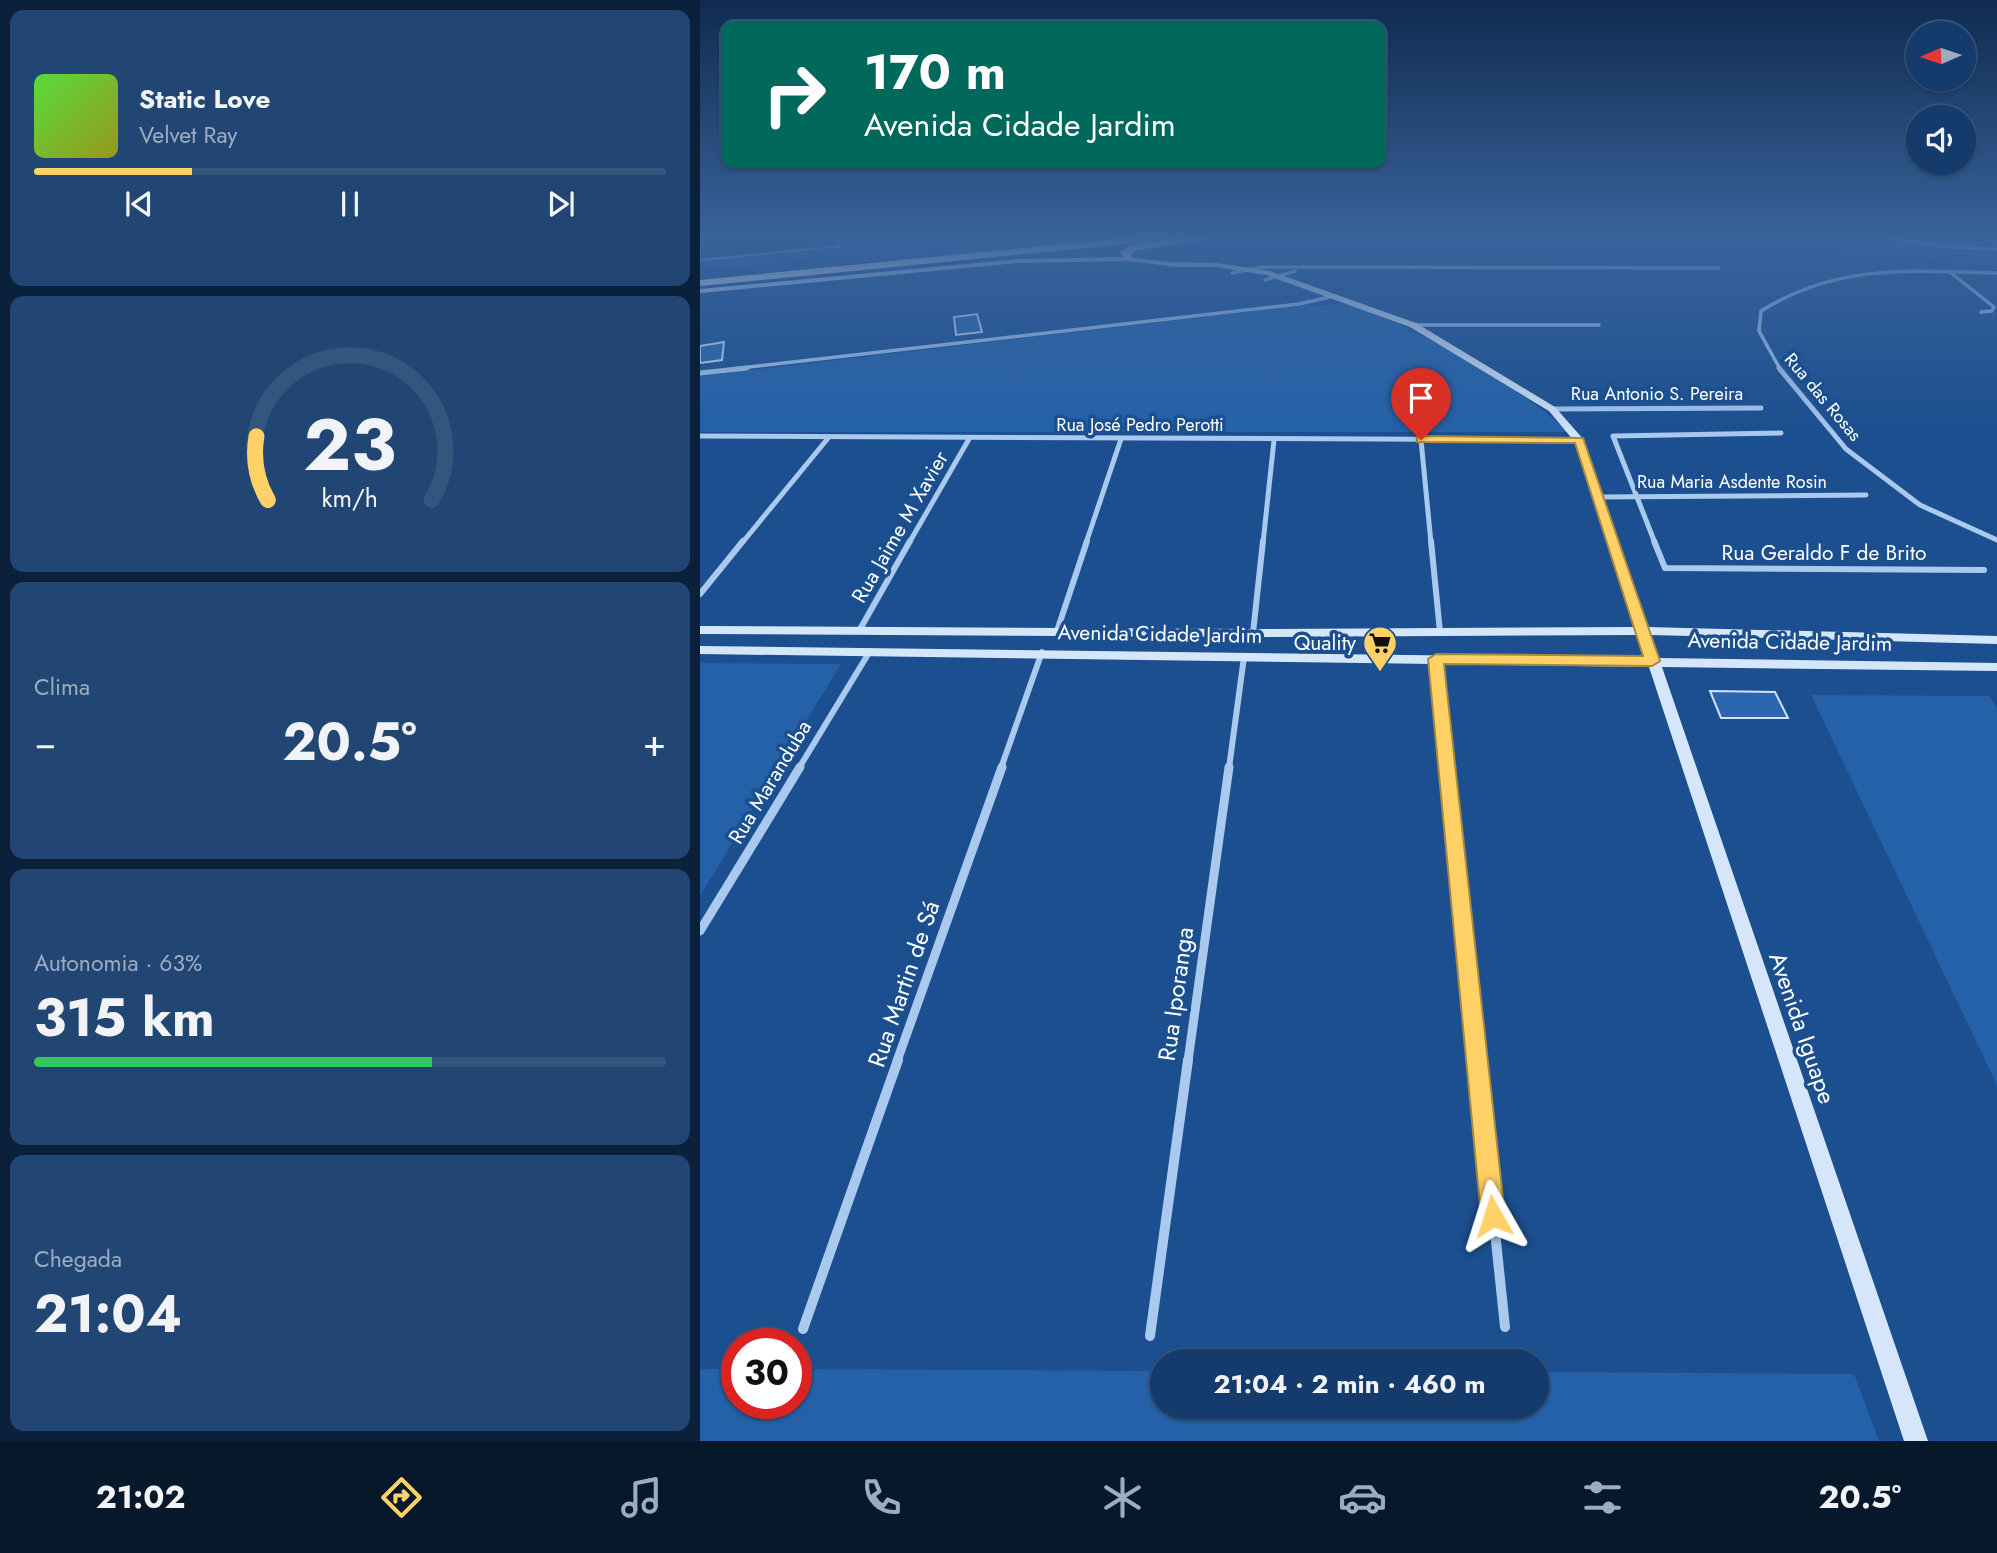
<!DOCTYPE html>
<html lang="pt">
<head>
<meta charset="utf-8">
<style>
	:root { --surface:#143b6b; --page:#214673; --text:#f1f3f6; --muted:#9dadc1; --line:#33557e; --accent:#ffd166 }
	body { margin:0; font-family:Jost,sans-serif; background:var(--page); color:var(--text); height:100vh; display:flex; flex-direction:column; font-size:26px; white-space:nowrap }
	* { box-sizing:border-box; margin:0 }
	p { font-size:23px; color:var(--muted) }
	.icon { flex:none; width:38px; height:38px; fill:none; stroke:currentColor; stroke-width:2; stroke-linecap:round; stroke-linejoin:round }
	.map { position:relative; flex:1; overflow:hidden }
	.details { display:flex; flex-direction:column; gap:10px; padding:10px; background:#0b203b; width:700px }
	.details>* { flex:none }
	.hud { position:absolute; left:21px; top:21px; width:665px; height:147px; border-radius:14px; box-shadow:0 2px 5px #0004,0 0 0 2px var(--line); background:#00695c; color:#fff; overflow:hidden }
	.needle { width:46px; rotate:267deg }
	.controls { position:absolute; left:1206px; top:21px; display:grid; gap:14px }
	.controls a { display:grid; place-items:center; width:70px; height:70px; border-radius:50%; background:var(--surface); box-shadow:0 2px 5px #0004,0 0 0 2px var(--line); font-size:35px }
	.speed { position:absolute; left:21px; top:1328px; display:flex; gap:14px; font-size:35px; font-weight:700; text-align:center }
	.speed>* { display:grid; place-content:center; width:91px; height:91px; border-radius:50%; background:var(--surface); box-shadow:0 2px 5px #0004,0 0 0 2px var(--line); line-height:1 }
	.speed .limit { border:10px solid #d22; background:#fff; color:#111 }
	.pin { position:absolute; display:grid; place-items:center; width:60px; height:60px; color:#fff; margin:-72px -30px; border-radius:50% 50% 50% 0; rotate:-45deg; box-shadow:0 0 7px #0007 }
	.pin .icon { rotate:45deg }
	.me { position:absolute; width:77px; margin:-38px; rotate:354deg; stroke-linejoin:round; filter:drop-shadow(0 0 5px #0008) }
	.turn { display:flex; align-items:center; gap:24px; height:147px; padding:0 28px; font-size:32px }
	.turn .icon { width:91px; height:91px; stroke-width:2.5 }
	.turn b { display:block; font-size:49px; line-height:60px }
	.big { font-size:52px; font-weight:700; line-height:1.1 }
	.details .tile { flex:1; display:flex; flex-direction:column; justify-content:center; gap:10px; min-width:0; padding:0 24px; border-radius:14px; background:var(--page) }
	.details .dial { align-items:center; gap:0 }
	.dial svg { height:182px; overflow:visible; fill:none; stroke:var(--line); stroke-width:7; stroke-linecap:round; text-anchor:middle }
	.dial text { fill:var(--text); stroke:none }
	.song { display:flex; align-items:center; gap:21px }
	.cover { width:84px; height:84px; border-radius:10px; background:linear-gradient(135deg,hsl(110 70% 55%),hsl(60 70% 35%)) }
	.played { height:7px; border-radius:4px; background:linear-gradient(90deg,var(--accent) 25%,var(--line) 25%) }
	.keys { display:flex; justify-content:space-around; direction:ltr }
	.heat { display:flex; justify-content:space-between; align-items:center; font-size:38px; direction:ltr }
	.charge { height:10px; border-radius:5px; background:linear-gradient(90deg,#34c759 63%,var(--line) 0) }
	.trip { position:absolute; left:450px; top:1349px; width:399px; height:70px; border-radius:35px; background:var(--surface); box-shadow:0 2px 5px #0004,0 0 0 2px var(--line); font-weight:700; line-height:70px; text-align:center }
	.dock { display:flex; height:112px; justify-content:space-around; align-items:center; background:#08182b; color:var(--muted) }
	.dock .icon { width:49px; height:49px }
	.dock .on { color:var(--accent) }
	.dock b { font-size:32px; color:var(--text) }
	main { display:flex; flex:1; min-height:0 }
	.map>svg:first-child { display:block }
	.green { fill:#2461a8 }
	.water { fill:#123a6d; stroke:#9cc4f0; stroke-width:2 }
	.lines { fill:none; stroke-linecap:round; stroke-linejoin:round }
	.stream { stroke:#9cc4f0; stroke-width:3.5 }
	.building { fill:#2a66ad; stroke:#cfe3fa; stroke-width:2 }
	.street-far4 { stroke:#a9c9ee; stroke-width:3.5 }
	.street-far3 { stroke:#a9c9ee; stroke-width:5 }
	.street-far2 { stroke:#a9c9ee; stroke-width:6 }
	.street-far1 { stroke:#a9c9ee; stroke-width:9 }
	.street { stroke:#a9c9ee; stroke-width:10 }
	.secondary { fill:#d6e6fa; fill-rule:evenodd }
	.highway { fill:#fff; fill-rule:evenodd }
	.route { fill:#ffd166; stroke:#a68842; stroke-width:2 }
	.labels { text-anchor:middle; stroke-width:7; stroke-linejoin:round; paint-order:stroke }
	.far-street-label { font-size:18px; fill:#fff; stroke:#1b4f8f }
	.street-label { font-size:21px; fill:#fff; stroke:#1b4f8f }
	.poi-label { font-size:21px; fill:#fff; stroke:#1b4f8f; text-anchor:end }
	.near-street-label { font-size:24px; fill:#fff; stroke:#1b4f8f }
</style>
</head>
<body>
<main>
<section class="details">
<div class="tile">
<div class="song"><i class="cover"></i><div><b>Static Love</b><p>Velvet Ray</p></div></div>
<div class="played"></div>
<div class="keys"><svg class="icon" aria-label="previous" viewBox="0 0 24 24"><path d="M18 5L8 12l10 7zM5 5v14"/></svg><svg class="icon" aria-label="pause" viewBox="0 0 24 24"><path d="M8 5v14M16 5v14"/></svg><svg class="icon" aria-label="next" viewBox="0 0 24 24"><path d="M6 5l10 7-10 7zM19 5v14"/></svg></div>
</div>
<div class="tile dial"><svg viewBox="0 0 100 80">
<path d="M14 69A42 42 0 1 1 86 69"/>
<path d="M14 69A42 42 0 0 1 9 41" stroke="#ffd166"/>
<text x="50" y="56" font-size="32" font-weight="700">23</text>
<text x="50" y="72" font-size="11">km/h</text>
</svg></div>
<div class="tile"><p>Clima</p>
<div class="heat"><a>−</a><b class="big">20.5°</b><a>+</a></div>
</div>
<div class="tile"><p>Autonomia · 63%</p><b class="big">315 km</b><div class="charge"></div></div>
<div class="tile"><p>Chegada</p><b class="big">21:04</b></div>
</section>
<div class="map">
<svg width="1297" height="1441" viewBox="0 0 1297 1441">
	<rect width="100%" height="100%" fill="#1b4f8f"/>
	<g class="green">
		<polygon points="153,235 368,235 0,270 0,260 114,251 141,245 137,242"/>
		<polygon points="592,235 1297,235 1297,265 1263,264 1080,241 873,244 715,239 621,242 550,239"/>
		<path d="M652 304C722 332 813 381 868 432H0V376L600 306Z"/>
		<polygon points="0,663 141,664 0,896"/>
		<polygon points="1111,695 1289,696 1297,708 1297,1085"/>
		<polygon points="0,1369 37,1369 37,1404 96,1404 96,1369 462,1371 462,1407 836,1407 837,1372 1154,1374 1179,1441 0,1441"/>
	</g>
	<polygon class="water" points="0,235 153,235 137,242 142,246 0,260"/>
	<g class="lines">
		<polyline class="stream" points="1161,235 1251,247 1297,249"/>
	</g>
	<g class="building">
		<polygon points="277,314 282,332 256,335 254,317"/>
		<polygon points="24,342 22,360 0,363 0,346"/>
		<polygon points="1010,691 1075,692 1088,718 1021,718"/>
	</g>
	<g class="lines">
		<g class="street-far4">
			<polyline points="532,273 562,267 1019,268"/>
			<polyline points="1251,273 1294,307 1292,311 1281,312"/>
			<polyline points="565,280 595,271"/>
			<polyline points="713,325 899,325"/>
			<polyline points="32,369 599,304 634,296"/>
			<path d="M1080 369 1059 331 1061 311C1138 263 1210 271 1297 273"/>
		</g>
		<g class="street-far3">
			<polyline points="1079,368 1146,449 1220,505 1297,540"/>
			<polyline points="0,373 47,368"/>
			<polyline points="852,409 1061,408"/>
			<polyline points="0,436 879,440"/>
			<polyline points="721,440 731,543"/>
			<polyline points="898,497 1166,495"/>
			<polyline points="42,543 129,437"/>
			<polyline points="209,543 269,439"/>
			<polyline points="386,543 421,439"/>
			<polyline points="563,543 574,440"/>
			<polyline points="955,543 913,436 1081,433"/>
		</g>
		<g class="street-far2">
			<polyline points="731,541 740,632"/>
			<polyline points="954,541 965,568 1284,570"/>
			<polyline points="0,594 43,541"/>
			<polyline points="159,631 210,541"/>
			<polyline points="357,631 387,541"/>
			<polyline points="553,633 563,541"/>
			<polyline points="736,659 747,768"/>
			<polyline points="99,768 170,651"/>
			<polyline points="301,768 342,652"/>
			<polyline points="529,768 544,657"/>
		</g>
		<g class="street-far1">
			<polyline points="747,767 778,1061"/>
			<polyline points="0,931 100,767"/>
			<polyline points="197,1061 302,767"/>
			<polyline points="488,1061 529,767"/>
		</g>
		<g class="street">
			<polyline points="777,1060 805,1327"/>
			<polyline points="103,1329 198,1060"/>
			<polyline points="450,1336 488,1060"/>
		</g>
		<polygon class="secondary" points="428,257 467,262 517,263 570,271 716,323 855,407 884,440 948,627 1297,636 1297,644 951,635 959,658 1297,663 1297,671 962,667 1228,1441 1204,1441 949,667 0,654 0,646 946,658 938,635 553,637 0,634 0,626 553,629 936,627 874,441 849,411 710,327 566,275 517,267 477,267 428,261 318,263 0,293 0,289 318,259"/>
		<polygon class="highway" points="454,235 488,235 484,238 536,235 437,250 431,254 433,259 428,262 420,253 430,245 477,239 0,286 0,280"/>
	</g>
	<linearGradient id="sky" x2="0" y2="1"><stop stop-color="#0f2b4f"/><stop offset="0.54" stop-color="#39639b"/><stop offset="1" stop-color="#39639b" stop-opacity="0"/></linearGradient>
	<rect width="1297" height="437" fill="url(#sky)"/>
	<polygon class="route" points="721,436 883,438 960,661 952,666 744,664 805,1216 802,1224 793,1228 785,1224 781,1216 728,659 736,654 943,656 875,443 717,442 717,437"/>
	<defs>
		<g id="supermarket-pin" transform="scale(1.75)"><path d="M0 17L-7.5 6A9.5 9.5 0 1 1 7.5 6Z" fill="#ffd166" stroke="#1b4f8f"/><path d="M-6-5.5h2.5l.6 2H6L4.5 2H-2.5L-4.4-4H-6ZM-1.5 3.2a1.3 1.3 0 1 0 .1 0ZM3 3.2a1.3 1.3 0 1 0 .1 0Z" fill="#111"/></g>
	</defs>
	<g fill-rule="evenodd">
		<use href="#supermarket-pin" x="680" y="643"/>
	</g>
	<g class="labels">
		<g class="far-street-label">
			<text x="957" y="400">Rua Antonio S. Pereira</text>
			<text transform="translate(1123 397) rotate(50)" y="6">Rua das Rosas</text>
			<text x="440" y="431">Rua José Pedro Perotti</text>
			<text x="1032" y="488">Rua Maria Asdente Rosin</text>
		</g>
		<g class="street-label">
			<text transform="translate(200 527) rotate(-60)" y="7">Rua Jaime M Xavier</text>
			<text x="1124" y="560">Rua Geraldo F de Brito</text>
			<text transform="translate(460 634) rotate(1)" y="7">Avenida Cidade Jardim</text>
			<text transform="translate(1090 642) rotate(1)" y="7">Avenida Cidade Jardim</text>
			<text transform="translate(70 782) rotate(-59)" y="7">Rua Maranduba</text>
		</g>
		<g class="poi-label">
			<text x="656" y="650">Quality</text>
		</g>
		<g class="near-street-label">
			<text transform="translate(204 984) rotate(-71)" y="8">Rua Martin de Sá</text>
			<text transform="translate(476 994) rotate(-82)" y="8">Rua Iporanga</text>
			<text transform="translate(1102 1028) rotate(71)" y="8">Avenida Iguape</text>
		</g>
	</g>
</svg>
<div class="controls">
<a><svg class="needle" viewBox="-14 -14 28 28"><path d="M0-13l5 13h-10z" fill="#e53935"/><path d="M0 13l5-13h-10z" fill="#9dadc1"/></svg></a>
<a><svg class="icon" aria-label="sound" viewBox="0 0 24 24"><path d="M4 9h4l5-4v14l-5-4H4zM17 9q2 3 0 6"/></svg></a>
</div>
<div class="speed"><div class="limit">30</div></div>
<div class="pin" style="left:721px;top:440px;background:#d93025"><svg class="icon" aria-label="arrive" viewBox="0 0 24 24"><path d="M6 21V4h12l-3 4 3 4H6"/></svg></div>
<svg class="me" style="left:793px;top:1216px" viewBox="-20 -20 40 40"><path d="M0-17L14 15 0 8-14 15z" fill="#ffd166" stroke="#fff" stroke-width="4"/></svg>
<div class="trip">21:04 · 2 min · 460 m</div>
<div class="hud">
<div class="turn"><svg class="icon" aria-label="right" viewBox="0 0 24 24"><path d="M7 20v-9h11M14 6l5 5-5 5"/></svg><div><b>170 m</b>Avenida Cidade Jardim</div></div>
</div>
</div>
</main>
<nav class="dock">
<b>21:02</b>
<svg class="icon on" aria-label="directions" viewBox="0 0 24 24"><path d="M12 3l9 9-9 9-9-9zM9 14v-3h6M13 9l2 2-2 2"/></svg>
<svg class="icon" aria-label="music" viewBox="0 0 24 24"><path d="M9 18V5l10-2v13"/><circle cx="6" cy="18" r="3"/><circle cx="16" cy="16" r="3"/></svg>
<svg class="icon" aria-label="phone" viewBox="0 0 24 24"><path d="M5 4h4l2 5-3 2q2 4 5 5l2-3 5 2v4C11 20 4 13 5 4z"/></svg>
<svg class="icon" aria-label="climate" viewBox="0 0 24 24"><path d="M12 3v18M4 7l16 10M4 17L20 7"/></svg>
<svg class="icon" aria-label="car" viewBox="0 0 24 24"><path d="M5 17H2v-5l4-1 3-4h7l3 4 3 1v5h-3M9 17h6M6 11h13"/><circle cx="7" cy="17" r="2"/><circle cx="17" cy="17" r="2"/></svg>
<svg class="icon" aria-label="filters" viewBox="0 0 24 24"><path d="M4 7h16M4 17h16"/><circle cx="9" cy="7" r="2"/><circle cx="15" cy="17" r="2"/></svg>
<b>20.5°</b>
</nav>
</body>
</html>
